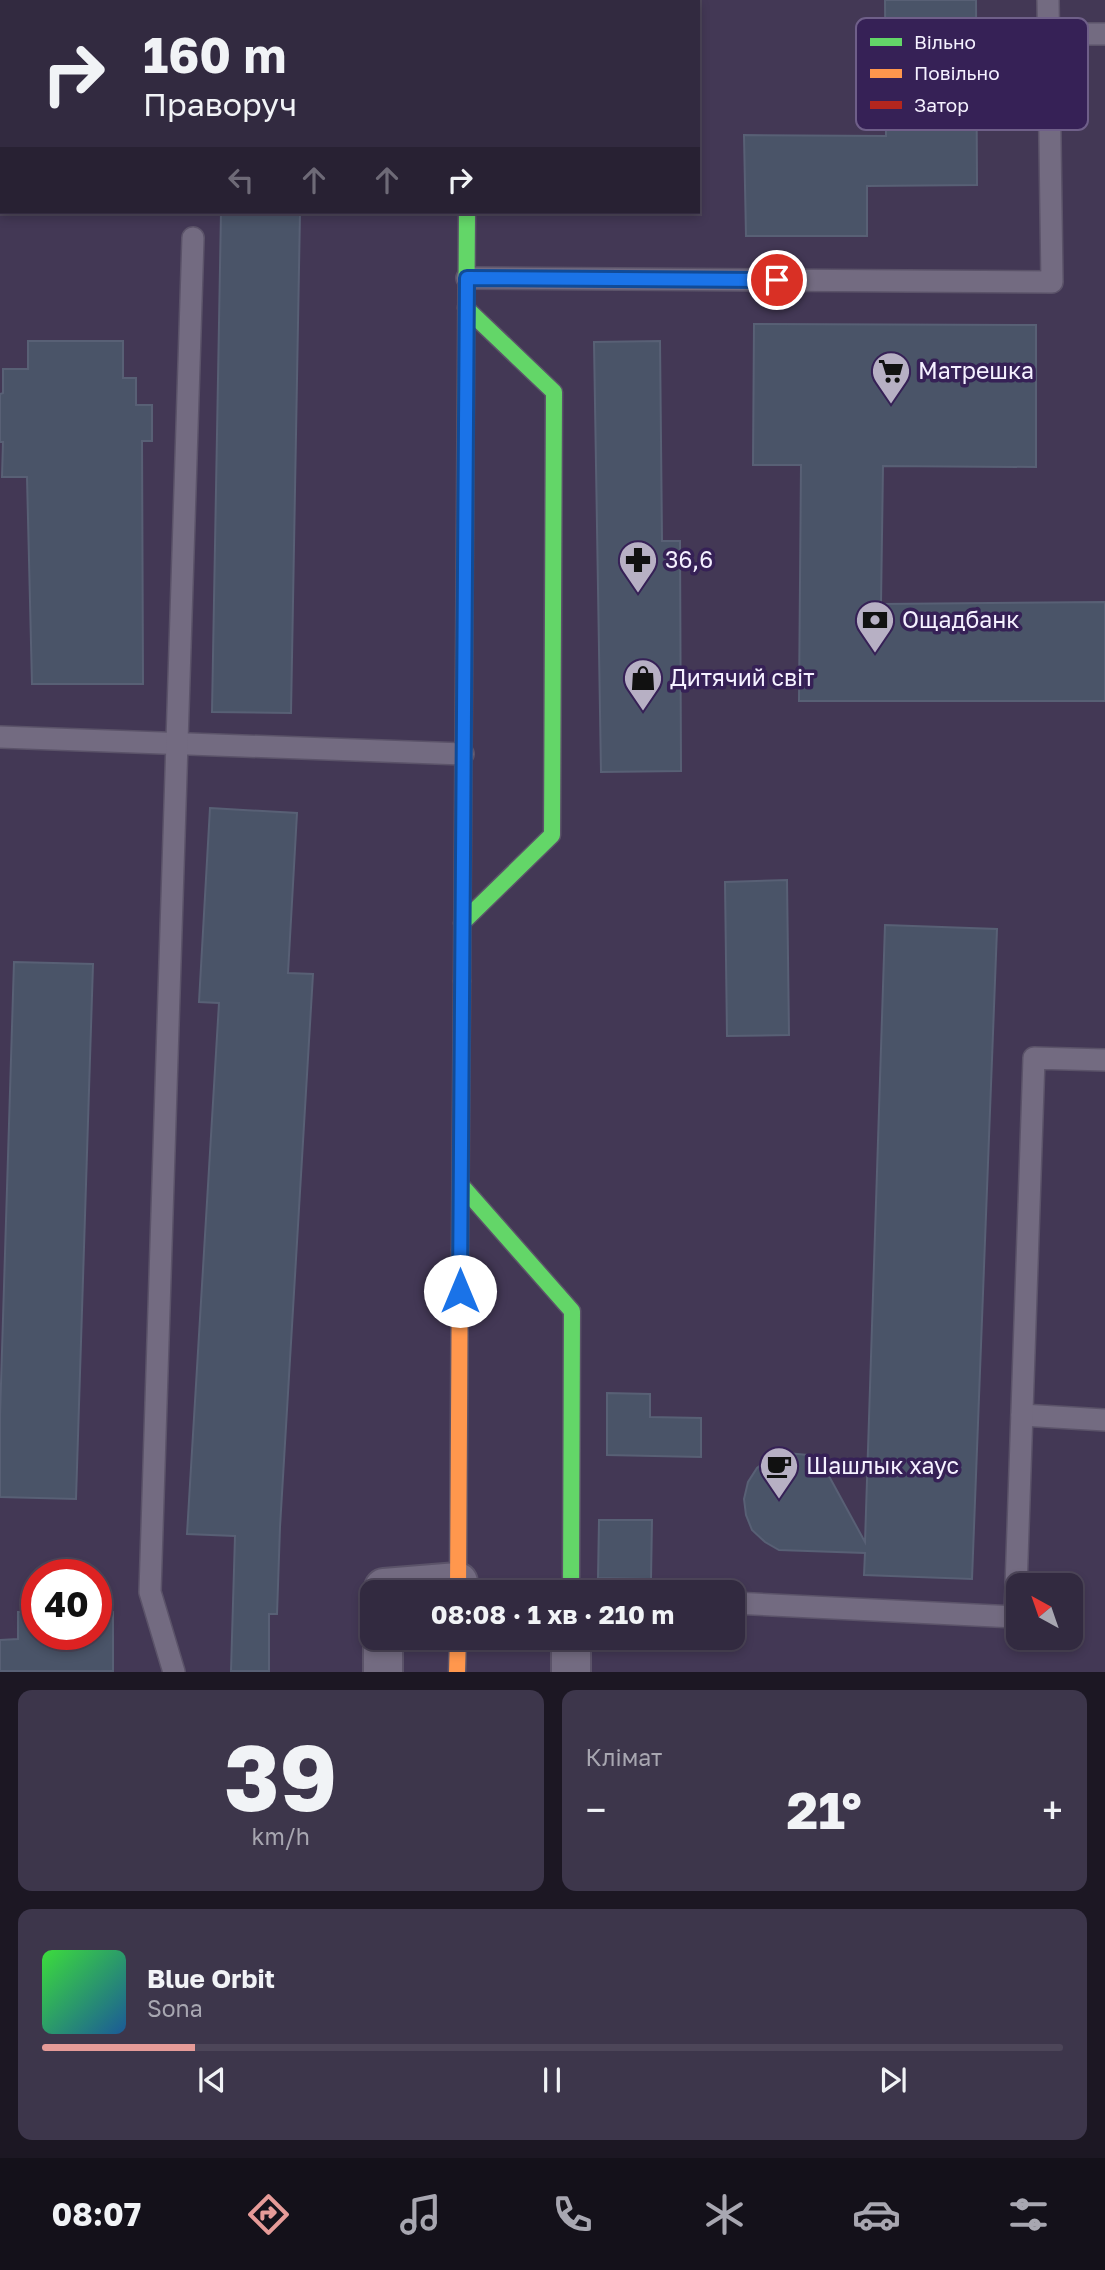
<!DOCTYPE html>
<html lang="uk">
<head>
<meta charset="utf-8">
<style>
	:root { --surface:#322a40; --page:#3d364b; --text:#f1f3f6; --muted:#a8a7b1; --line:#4d4659; --accent:#e69b98 }
	body { margin:0; font-family:"Golos Text",sans-serif; background:var(--page); color:var(--text); height:100vh; display:flex; flex-direction:column; font-size:26px; white-space:nowrap }
	* { box-sizing:border-box; margin:0 }
	p { font-size:23px; color:var(--muted) }
	.icon { flex:none; width:38px; height:38px; fill:none; stroke:currentColor; stroke-width:2; stroke-linecap:round; stroke-linejoin:round }
	.map { position:relative; height:1672px; overflow:hidden }
	.panel { display:flex; flex-direction:column; gap:18px; padding:18px; background:#1c1723; flex:1 }
	.panel>* { flex:none }
	.top-card { position:absolute; left:0px; top:0px; width:700px; height:214px; box-shadow:0 4px 10px #0003,0 0 0 2px var(--line); background:#322a40; color:var(--text); overflow:hidden }
	.needle { width:46px; rotate:320deg }
	.controls { position:absolute; left:1006px; top:1573px; display:grid; gap:14px }
	.controls a { display:grid; place-items:center; width:77px; height:77px; border-radius:14px; background:var(--surface); box-shadow:0 4px 10px #0003,0 0 0 2px var(--line); font-size:35px }
	.speed { position:absolute; left:21px; top:1559px; display:flex; gap:14px; font-size:35px; font-weight:700; text-align:center }
	.speed>* { display:grid; place-content:center; width:91px; height:91px; border-radius:50%; background:var(--surface); box-shadow:0 4px 10px #0003,0 0 0 2px var(--line); line-height:1 }
	.speed .limit { border:10px solid #d22; background:#fff; color:#111 }
	.pin { position:absolute; display:grid; place-items:center; width:60px; height:60px; color:#fff; margin:-30px; border:4px solid #fff; border-radius:50%; box-shadow:0 2px 7px #0007 }
	.me { position:absolute; width:77px; margin:-38px; rotate:0deg; stroke-linejoin:round; filter:drop-shadow(0 0 5px #0008) }
	.turn { display:flex; align-items:center; gap:24px; height:147px; padding:0 28px; font-size:32px }
	.turn .icon { width:91px; height:91px; stroke-width:2.5 }
	.turn b { display:block; font-size:49px; line-height:60px }
	.lanes { display:flex; align-items:center; height:66px; padding:0 28px; background:#0003; justify-content:center; gap:35px; direction:ltr }
	.lanes .off { opacity:.35 }
	.big { font-size:52px; font-weight:700; line-height:1.1 }
	.panel .widget { flex:1; display:flex; flex-direction:column; justify-content:center; gap:10px; min-width:0; padding:0 24px; border-radius:14px; background:var(--page) }
	.panel .dial { align-items:center; gap:0 }
	.dial b { font-size:91px; line-height:1 }
	.song { display:flex; align-items:center; gap:21px }
	.cover { width:84px; height:84px; border-radius:10px; background:linear-gradient(135deg,hsl(120 70% 55%),hsl(210 70% 35%)) }
	.played { height:7px; border-radius:4px; background:linear-gradient(90deg,var(--accent) 15%,var(--line) 15%) }
	.keys { display:flex; justify-content:space-around; direction:ltr }
	.heat { display:flex; justify-content:space-between; align-items:center; font-size:38px; direction:ltr }
	.panel .tiles { flex:1; display:grid; gap:18px; grid-template-columns:1fr 1fr }
	.widget:last-child { grid-column:span 2 }
	.trip { position:absolute; left:360px; top:1580px; width:385px; height:70px; border-radius:14px; background:var(--surface); box-shadow:0 4px 10px #0003,0 0 0 2px var(--line); font-weight:700; line-height:70px; text-align:center }
	.menu { display:flex; height:112px; justify-content:space-around; align-items:center; background:#14111a; color:var(--muted) }
	.menu .icon { width:49px; height:49px }
	.menu .on { color:var(--accent) }
	.menu b { font-size:32px; color:var(--text) }
	.map>svg:first-child { display:block }
	.building { fill:#4a5468; stroke:#586075; stroke-width:2 }
	.lines { fill:none; stroke-linecap:round; stroke-linejoin:round }
	.lane-casing { stroke:#5b5369; stroke-width:24 }
	.street-casing { stroke:#5b5369; stroke-width:42 }
	.fast-casing { stroke:#5b5369; stroke-width:19 }
	.slow-casing { stroke:#5b5369; stroke-width:19 }
	.jam-casing { stroke:#5b5369; stroke-width:19 }
	.lane { stroke:#736b81; stroke-width:21 }
	.street { stroke:#736b81; stroke-width:38 }
	.fast { stroke:#63d668; stroke-width:16 }
	.slow { stroke:#ff974d; stroke-width:16 }
	.jam { stroke:#b3261e; stroke-width:16 }
	.route-casing { stroke:#114b97; stroke-width:18 }
	.route { stroke:#1a73e8; stroke-width:12 }
	.labels { text-anchor:middle; stroke-width:7; stroke-linejoin:round; paint-order:stroke }
	.poi-label { font-size:23px; fill:#f5f1ff; stroke:#362156; text-anchor:start }
	.key { fill:#362156; stroke:#6f5f89; stroke-width:2 }
	.key-label { font-size:19px; fill:#f5f1ff }
</style>
</head>
<body>
<div class="map">
<svg width="1105" height="1672" viewBox="0 0 1105 1672">
	<rect width="100%" height="100%" fill="#433855"/>
	<g class="building">
		<polygon points="885,0 976,0 977,185 867,186 867,236 746,236 744,135 886,136"/>
		<polygon points="221,212 300,212 291,713 212,712"/>
		<polygon points="754,324 1036,325 1036,467 883,466 881,604 1105,602 1105,701 799,701 801,465 753,465"/>
		<polygon points="28,341 123,341 123,378 136,378 136,405 152,405 152,441 142,441 143,684 32,684 27,477 2,477 3,442 0,442 0,394 3,393 3,369 28,369"/>
		<polygon points="660,341 662,541 680,541 681,771 601,772 594,342"/>
		<polygon points="210,808 297,813 288,973 313,974 280,1527 277,1614 269,1614 269,1671 231,1671 235,1536 187,1534 219,1003 199,1002"/>
		<polygon points="787,880 789,1035 727,1036 725,882"/>
		<polygon points="885,925 997,929 972,1579 864,1575 865,1553 779,1550 765,1542 752,1530 746,1515 744,1499 748,1482 757,1468 770,1458 787,1453 818,1456 865,1542"/>
		<polygon points="14,962 93,964 76,1499 0,1497 0,1416"/>
		<polygon points="607,1393 650,1394 650,1417 701,1418 701,1457 607,1455"/>
		<polygon points="599,1520 652,1520 651,1579 598,1578"/>
		<polygon points="18,1612 37,1612 37,1634 96,1634 96,1612 113,1612 113,1671 0,1671 0,1640 18,1639"/>
	</g>
	<g class="lines">
		<g class="lane-casing">
			<g id="lane">
				<polyline points="1049,34 1105,34"/>
				<polyline points="467,278 1052,282 1048,0"/>
				<polyline points="0,737 463,754"/>
				<polyline points="1022,1415 1105,1420"/>
				<polyline points="733,1603 1015,1617 1034,1058 1105,1060"/>
				<polyline points="174,1672 150,1592 193,238"/>
			</g>
		</g>
		<g class="street-casing">
			<g id="street">
				<polyline points="384,1592 384,1588 458,1582"/>
				<polyline points="383,1672 383,1638"/>
				<polyline points="571,1672 571,1638"/>
			</g>
		</g>
		<g class="fast-casing">
			<g id="fast">
				<polyline points="462,923 552,835 554,392 466,308"/>
				<polyline points="462,981 467,212"/>
				<polyline points="461,1185 572,1311 571,1592"/>
			</g>
		</g>
		<g class="slow-casing">
			<g id="slow">
				<polyline points="467,0 467,2"/>
				<polyline points="458,1592 460,1250"/>
				<polyline points="457,1672 458,1638"/>
			</g>
		</g>
		<g class="jam-casing">
			<polyline id="jam" points="460,1250 462,981"/>
		</g>
		<use href="#lane" class="lane"/>
		<use href="#street" class="street"/>
		<use href="#fast" class="fast"/>
		<use href="#slow" class="slow"/>
		<use href="#jam" class="jam"/>
	</g>
	<g class="lines">
		<g class="route-casing">
			<polyline id="route" points="460,1291 467,278 777,280"/>
		</g>
		<use href="#route" class="route"/>
	</g>
	<defs>
		<g id="supermarket-pin" transform="scale(2.0125)"><path d="M0 17L-7.5 6A9.5 9.5 0 1 1 7.5 6Z" fill="#b7b0c4" stroke="#362156"/><path d="M-6-5.5h2.5l.6 2H6L4.5 2H-2.5L-4.4-4H-6ZM-1.5 3.2a1.3 1.3 0 1 0 .1 0ZM3 3.2a1.3 1.3 0 1 0 .1 0Z" fill="#111"/></g>
		<g id="pharmacy-pin" transform="scale(2.0125)"><path d="M0 17L-7.5 6A9.5 9.5 0 1 1 7.5 6Z" fill="#b7b0c4" stroke="#362156"/><path d="M-2-6h4v4h4v4h-4v4h-4v-4h-4v-4h4Z" fill="#111"/></g>
		<g id="bank-pin" transform="scale(2.0125)"><path d="M0 17L-7.5 6A9.5 9.5 0 1 1 7.5 6Z" fill="#b7b0c4" stroke="#362156"/><path d="M-6-4H6V4H-6ZM0-2.3a2.3 2.3 0 1 0 0 4.6a2.3 2.3 0 1 0 0-4.6Z" fill="#111"/></g>
		<g id="shop-pin" transform="scale(2.0125)"><path d="M0 17L-7.5 6A9.5 9.5 0 1 1 7.5 6Z" fill="#b7b0c4" stroke="#362156"/><path d="M-5-2.5h2.3a2.7 3.5 0 0 1 5.4 0H5L5.5 6h-11ZM-1.5-2.5h3a1.5 2.3 0 0 0-3 0Z" fill="#111"/></g>
		<g id="cafe-pin" transform="scale(2.0125)"><path d="M0 17L-7.5 6A9.5 9.5 0 1 1 7.5 6Z" fill="#b7b0c4" stroke="#362156"/><path d="M-5.5-4.5H6V0H3Q3 3.5 0 3.5H-2.5Q-5.5 3.5-5.5 0ZM3-3.2v2h1.7v-2ZM-6 4.5H4V6H-6Z" fill="#111"/></g>
	</defs>
	<g fill-rule="evenodd">
		<use href="#supermarket-pin" x="891" y="371"/>
		<use href="#pharmacy-pin" x="638" y="560"/>
		<use href="#bank-pin" x="875" y="620"/>
		<use href="#shop-pin" x="643" y="678"/>
		<use href="#cafe-pin" x="779" y="1466"/>
	</g>
	<g class="labels">
		<g class="poi-label">
			<text x="918" y="379">Матрешка</text>
			<text x="665" y="568">36,6</text>
			<text x="902" y="628">Ощадбанк</text>
			<text x="670" y="686">Дитячий світ</text>
			<text x="806" y="1474">Шашлык хаус</text>
		</g>
	</g>
	<rect x="856" y="18" width="232" height="112" rx="10" class="key"/>
	<rect x="870" y="38" width="32" height="8" fill="#63d668"/>
	<rect x="870" y="69" width="32" height="9" fill="#ff974d"/>
	<rect x="870" y="101" width="32" height="8" fill="#b3261e"/>
	<g class="key-label">
		<text x="914" y="49">Вільно</text>
		<text x="914" y="80">Повільно</text>
		<text x="914" y="112">Затор</text>
	</g>
</svg>
<div class="controls">
<a><svg class="needle" viewBox="-14 -14 28 28"><path d="M0-13l5 13h-10z" fill="#e53935"/><path d="M0 13l5-13h-10z" fill="#a8a7b1"/></svg></a>
</div>
<div class="speed"><div class="limit">40</div></div>
<div class="pin" style="left:777px;top:280px;background:#d93025"><svg class="icon" aria-label="arrive" viewBox="0 0 24 24"><path d="M6 21V4h12l-3 4 3 4H6"/></svg></div>
<svg class="me" style="left:460px;top:1291px" viewBox="-20 -20 40 40"><circle r="19" fill="#fff"/><path d="M0-13L10 11 0 6-10 11z" fill="#1a73e8"/></svg>
<div class="trip">08:08 · 1 хв · 210 m</div>
<div class="top-card">
<div class="turn"><svg class="icon" aria-label="right" viewBox="0 0 24 24"><path d="M7 20v-9h11M14 6l5 5-5 5"/></svg><div><b>160 m</b>Праворуч</div></div>
<div class="lanes"><svg class="icon off" aria-label="left" viewBox="0 0 24 24"><path d="M17 20v-9H6M10 6l-5 5 5 5"/></svg><svg class="icon off" aria-label="ahead" viewBox="0 0 24 24"><path d="M12 20V5M6 11l6-6 6 6"/></svg><svg class="icon off" aria-label="ahead" viewBox="0 0 24 24"><path d="M12 20V5M6 11l6-6 6 6"/></svg><svg class="icon" aria-label="right" viewBox="0 0 24 24"><path d="M7 20v-9h11M14 6l5 5-5 5"/></svg></div>
</div>
</div>
<section class="panel">
<div class="tiles">
<div class="widget dial"><b>39</b><p>km/h</p></div>
<div class="widget"><p>Клімат</p>
<div class="heat"><a>−</a><b class="big">21°</b><a>+</a></div>
</div>
<div class="widget">
<div class="song"><i class="cover"></i><div><b>Blue Orbit</b><p>Sona</p></div></div>
<div class="played"></div>
<div class="keys"><svg class="icon" aria-label="previous" viewBox="0 0 24 24"><path d="M18 5L8 12l10 7zM5 5v14"/></svg><svg class="icon" aria-label="pause" viewBox="0 0 24 24"><path d="M8 5v14M16 5v14"/></svg><svg class="icon" aria-label="next" viewBox="0 0 24 24"><path d="M6 5l10 7-10 7zM19 5v14"/></svg></div>
</div>
</div>
</section>
<nav class="menu">
<b>08:07</b>
<svg class="icon on" aria-label="directions" viewBox="0 0 24 24"><path d="M12 3l9 9-9 9-9-9zM9 14v-3h6M13 9l2 2-2 2"/></svg>
<svg class="icon" aria-label="music" viewBox="0 0 24 24"><path d="M9 18V5l10-2v13"/><circle cx="6" cy="18" r="3"/><circle cx="16" cy="16" r="3"/></svg>
<svg class="icon" aria-label="phone" viewBox="0 0 24 24"><path d="M5 4h4l2 5-3 2q2 4 5 5l2-3 5 2v4C11 20 4 13 5 4z"/></svg>
<svg class="icon" aria-label="climate" viewBox="0 0 24 24"><path d="M12 3v18M4 7l16 10M4 17L20 7"/></svg>
<svg class="icon" aria-label="car" viewBox="0 0 24 24"><path d="M5 17H2v-5l4-1 3-4h7l3 4 3 1v5h-3M9 17h6M6 11h13"/><circle cx="7" cy="17" r="2"/><circle cx="17" cy="17" r="2"/></svg>
<svg class="icon" aria-label="filters" viewBox="0 0 24 24"><path d="M4 7h16M4 17h16"/><circle cx="9" cy="7" r="2"/><circle cx="15" cy="17" r="2"/></svg>
</nav>
</body>
</html>
